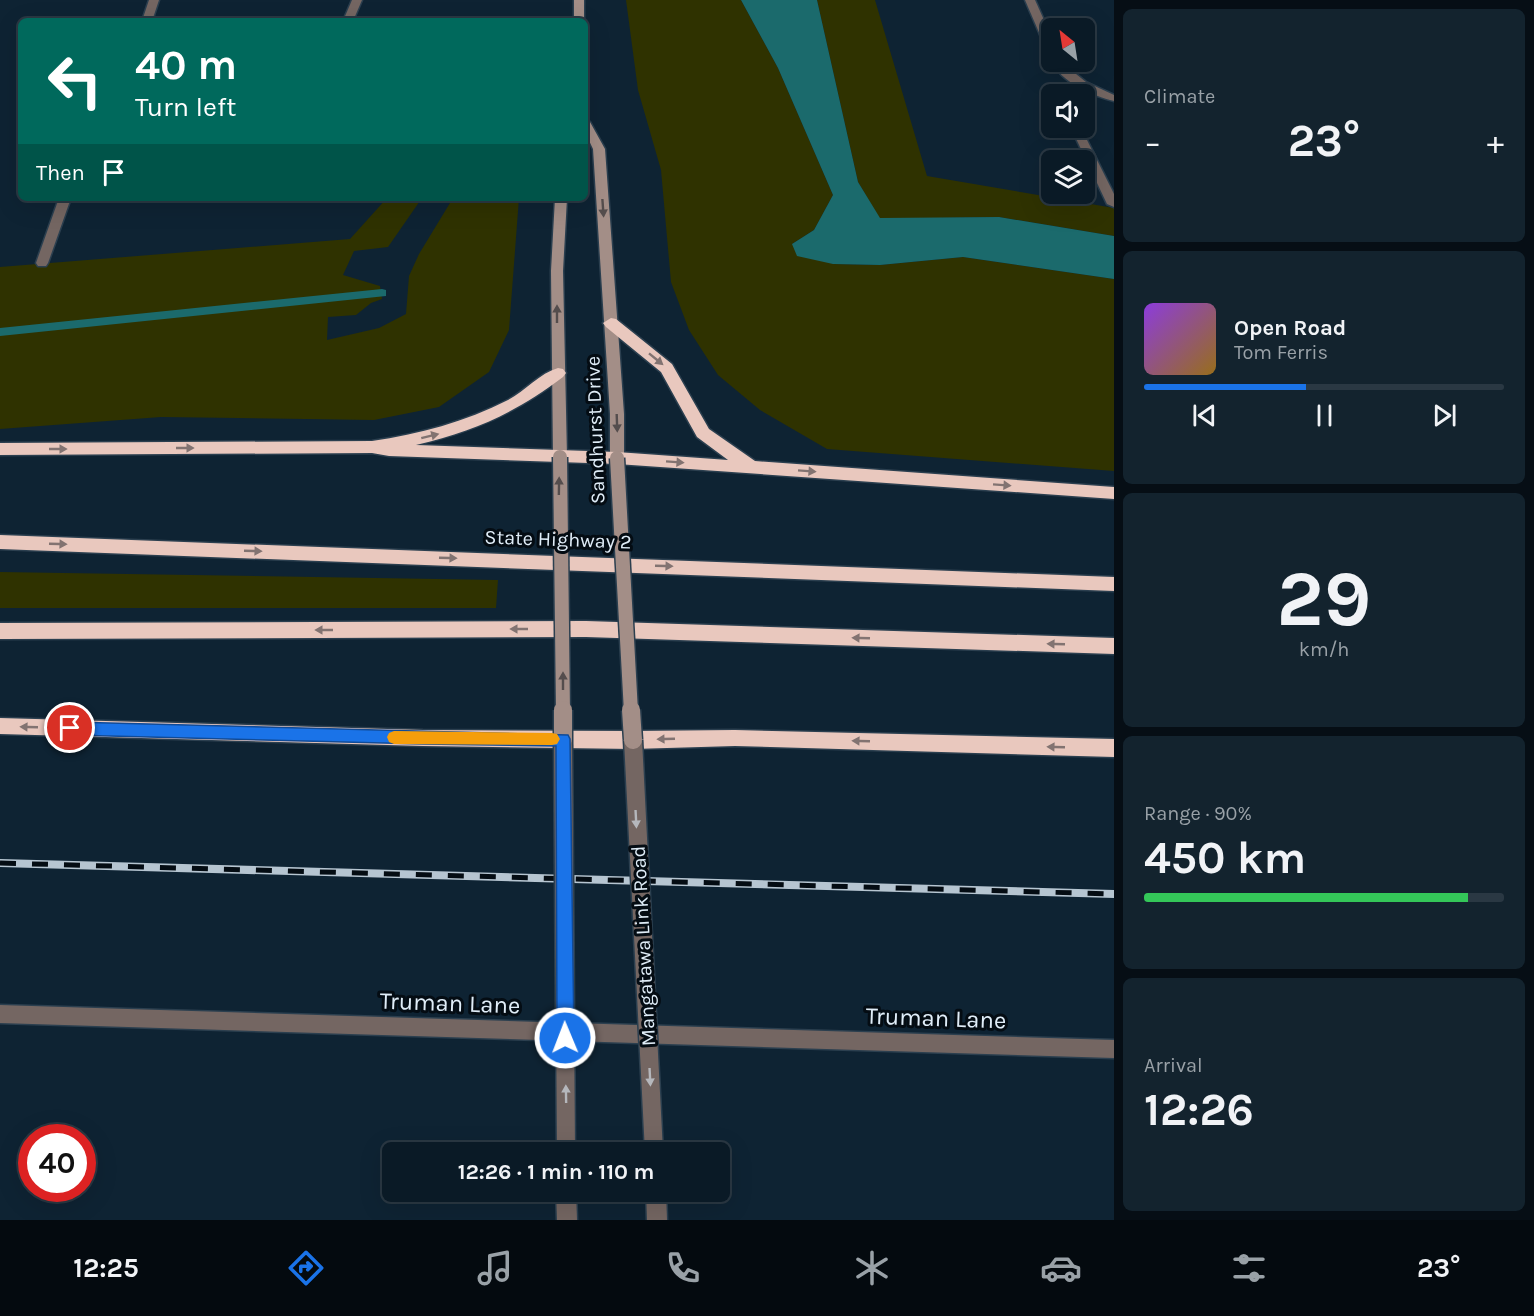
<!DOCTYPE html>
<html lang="en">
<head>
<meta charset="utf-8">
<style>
	:root { --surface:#0a1a26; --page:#13232e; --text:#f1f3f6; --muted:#99a1a7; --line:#2a3843; --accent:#1a73e8 }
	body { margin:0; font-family:Karla,sans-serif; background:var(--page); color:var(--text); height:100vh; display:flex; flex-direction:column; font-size:22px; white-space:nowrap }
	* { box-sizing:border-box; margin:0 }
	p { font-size:20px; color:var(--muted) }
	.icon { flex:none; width:33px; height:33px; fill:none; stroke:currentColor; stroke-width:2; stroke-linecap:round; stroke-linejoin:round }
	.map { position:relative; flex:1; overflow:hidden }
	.panel { display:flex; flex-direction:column; gap:9px; padding:9px; background:#060e15; width:420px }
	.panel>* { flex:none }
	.top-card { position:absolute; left:18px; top:18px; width:570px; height:183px; border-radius:9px; box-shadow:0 6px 24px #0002,0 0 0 2px var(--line); background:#00695c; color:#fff; overflow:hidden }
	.needle { width:39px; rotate:330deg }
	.tools { position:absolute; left:1041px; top:18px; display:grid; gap:12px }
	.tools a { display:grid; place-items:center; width:54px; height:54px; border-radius:9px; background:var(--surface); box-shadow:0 6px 24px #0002,0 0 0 2px var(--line); font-size:30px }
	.speed { position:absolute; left:18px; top:1124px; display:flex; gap:12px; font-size:30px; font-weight:700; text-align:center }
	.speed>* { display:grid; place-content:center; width:78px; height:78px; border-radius:50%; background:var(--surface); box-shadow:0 6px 24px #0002,0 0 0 2px var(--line); line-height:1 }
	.speed .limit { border:9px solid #d22; background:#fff; color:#111 }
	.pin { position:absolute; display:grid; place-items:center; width:51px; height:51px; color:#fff; margin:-26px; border:3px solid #fff; border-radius:50%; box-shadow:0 2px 6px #0007 }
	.me { position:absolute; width:66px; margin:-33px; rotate:359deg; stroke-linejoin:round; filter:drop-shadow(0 0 4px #0008) }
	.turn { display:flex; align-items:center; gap:21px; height:126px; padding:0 18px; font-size:27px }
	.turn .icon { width:78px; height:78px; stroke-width:2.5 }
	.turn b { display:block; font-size:42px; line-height:51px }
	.then { display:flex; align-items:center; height:57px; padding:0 18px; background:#0003; gap:12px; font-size:22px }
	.big { font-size:45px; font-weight:700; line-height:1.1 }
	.panel .card { flex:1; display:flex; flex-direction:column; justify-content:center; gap:9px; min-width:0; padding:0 21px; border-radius:9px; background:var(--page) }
	.panel .dial { align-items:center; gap:0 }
	.dial b { font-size:78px; line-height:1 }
	.song { display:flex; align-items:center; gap:18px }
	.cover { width:72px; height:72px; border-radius:9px; background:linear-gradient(135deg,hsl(270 70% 55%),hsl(40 70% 35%)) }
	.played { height:6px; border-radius:3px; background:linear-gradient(90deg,var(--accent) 45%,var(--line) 45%) }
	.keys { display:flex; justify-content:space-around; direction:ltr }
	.heat { display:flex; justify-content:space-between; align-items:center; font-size:33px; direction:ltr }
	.charge { height:9px; border-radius:4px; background:linear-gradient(90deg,#34c759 90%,var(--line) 0) }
	.trip { position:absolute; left:382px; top:1142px; width:348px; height:60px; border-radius:9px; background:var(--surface); box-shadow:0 6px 24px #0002,0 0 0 2px var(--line); font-weight:700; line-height:60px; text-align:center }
	.dock { display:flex; height:96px; justify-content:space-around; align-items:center; background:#040a0f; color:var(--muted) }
	.dock .icon { width:42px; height:42px }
	.dock .current { color:var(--accent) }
	.dock b { font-size:27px; color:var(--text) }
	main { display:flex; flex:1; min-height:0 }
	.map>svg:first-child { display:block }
	.green { fill:#2f3200 }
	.water { fill:#1b6a6c }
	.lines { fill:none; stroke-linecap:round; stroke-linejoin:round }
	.stream { fill:#1b6a6c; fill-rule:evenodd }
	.service-casing { stroke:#2b3f4f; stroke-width:3 }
	.minor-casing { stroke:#2b3f4f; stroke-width:3 }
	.tertiary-casing { stroke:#2b3f4f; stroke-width:3 }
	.secondary-casing { stroke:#2b3f4f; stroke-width:3 }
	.motorway-casing { stroke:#2b3f4f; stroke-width:3 }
	.service { fill:#746662; fill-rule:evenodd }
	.minor { fill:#746662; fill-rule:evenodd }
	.tertiary { fill:#746662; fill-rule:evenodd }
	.secondary { fill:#a38e87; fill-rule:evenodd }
	.motorway { fill:#e9c8be; fill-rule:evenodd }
	.rail-casing { stroke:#b6c5d1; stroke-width:8 }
	.rail { stroke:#040c13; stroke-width:5; stroke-dasharray:16; stroke-linecap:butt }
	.tertiary-bridge-casing { stroke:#2b3f4f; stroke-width:21; stroke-linecap:butt }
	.secondary-bridge-far1-casing { stroke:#2b3f4f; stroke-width:17; stroke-linecap:butt }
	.secondary-bridge-casing { stroke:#2b3f4f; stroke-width:21; stroke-linecap:butt }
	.tertiary-bridge { stroke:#746662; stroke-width:18 }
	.secondary-bridge-far1 { stroke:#a38e87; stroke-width:14 }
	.secondary-bridge { stroke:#a38e87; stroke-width:18 }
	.oneway { fill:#544d4d }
	.oneway2 { fill:#827371 }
	.oneway3 { fill:#b5b7bc }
	.route { fill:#1a73e8; stroke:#114b97; stroke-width:1.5 }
	.slow { fill:#f59e0b }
	.labels { text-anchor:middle; stroke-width:6; stroke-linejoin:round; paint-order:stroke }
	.street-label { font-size:20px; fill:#e0edf8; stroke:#040c13 }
	.near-street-label { font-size:24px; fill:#e0edf8; stroke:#040c13 }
</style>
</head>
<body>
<main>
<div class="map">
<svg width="1114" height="1220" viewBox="0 0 1114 1220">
	<rect width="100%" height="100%" fill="#0e2333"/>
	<g class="green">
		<polygon points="626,0 741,0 778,68 833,195 814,230 792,244 833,264 880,265 963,257 1114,279 1114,471 827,449 760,410 718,375 689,330 671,282 661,170 638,90"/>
		<polygon points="817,0 875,0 927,176 1114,208 1114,236 999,217 880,219 858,182"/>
		<polygon points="387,198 422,198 388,247 354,251 343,275 380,286 382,299 371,303 356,315 328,317 327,340 379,328 406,314 409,276 419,254 453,198 519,198 509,330 489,372 439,407 374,420 161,417 0,429 0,267 350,239"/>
		<polygon points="0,572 498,580 496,608 0,608"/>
	</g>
	<polygon class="water" points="741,0 817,0 858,182 880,218 999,217 1114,236 1114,279 963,257 880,265 833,264 797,256 792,244 814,230 833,195 778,68"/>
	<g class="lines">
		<polygon class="stream" points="382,289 386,290 386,296 0,336 0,328"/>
		<g class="service-casing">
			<polygon id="service" points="59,198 71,198 48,263 46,266 38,266 36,263"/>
		</g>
		<g class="minor-casing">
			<g id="minor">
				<polygon points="149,0 159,0 152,21 142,21"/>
				<polygon points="352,0 362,0 353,21 343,21"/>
				<polygon points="1025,0 1035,0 1052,38 1052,54 1047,51"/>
				<path d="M1052 61 1061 62 1086 82 1114 95V101C1093 96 1060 82 1052 61Z"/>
				<polygon points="1071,128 1081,128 1114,194 1114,207 1107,204"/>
				<polygon points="0,1005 1114,1040 1114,1058 0,1023"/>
			</g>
		</g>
		<g class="tertiary-casing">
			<g id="tertiary">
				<polygon points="556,1191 576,1191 577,1220 557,1220"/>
				<polygon points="646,1191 666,1191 667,1220 647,1220"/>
			</g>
		</g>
		<g class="secondary-casing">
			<g id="secondary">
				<rect x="574" y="0" width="10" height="21"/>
				<polygon points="585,119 590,122 605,149 624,414 624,458 617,463 610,458 610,414 593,149 585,132"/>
				<polygon points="555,198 567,198 563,271 567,457 560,462 553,457 551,271"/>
			</g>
		</g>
		<g class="motorway-casing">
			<g id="motorway">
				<path d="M611 318 616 319 672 364 709 429 755 461 1114 487V499L617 464 389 456 372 453 0 455V443L372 441C419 434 465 422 508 400 525 391 540 373 558 368L563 369 566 373 563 377C515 413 475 431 416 445L617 452 728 460 697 437 661 372 606 327 603 323Z"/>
				<polygon points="0,535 1114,577 1114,591 0,549"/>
				<polygon points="586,621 1114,638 1114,654 586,637 0,639 0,623"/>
				<polygon points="0,718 423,730 633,731 735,730 1114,739 1114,757 735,746 633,749 423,746 0,734"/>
			</g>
		</g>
		<use href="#service" class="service"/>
		<use href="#minor" class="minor"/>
		<use href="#tertiary" class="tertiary"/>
		<use href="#secondary" class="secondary"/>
		<use href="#motorway" class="motorway"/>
		<g class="rail-casing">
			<polyline id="rail" points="0,863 1114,894"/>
		</g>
		<use href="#rail" class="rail"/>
		<g class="tertiary-bridge-casing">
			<g id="tertiary-bridge">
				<polyline points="563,739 566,1152"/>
				<polyline points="633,740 654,1152"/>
			</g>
		</g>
		<g class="secondary-bridge-far1-casing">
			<g id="secondary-bridge-far1">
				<polyline points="560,457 563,712"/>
				<polyline points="617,458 631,712"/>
			</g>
		</g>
		<g class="secondary-bridge-casing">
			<g id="secondary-bridge">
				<polyline points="563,710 563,739"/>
				<polyline points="631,710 633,740"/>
			</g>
		</g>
		<use href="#tertiary-bridge" class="tertiary-bridge"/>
		<use href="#secondary-bridge-far1" class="secondary-bridge-far1"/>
		<use href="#secondary-bridge" class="secondary-bridge"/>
	</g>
	<defs><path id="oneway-solid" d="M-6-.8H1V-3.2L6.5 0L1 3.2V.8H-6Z" transform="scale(1.5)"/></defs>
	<g class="oneway">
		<use href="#oneway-solid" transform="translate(603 208) rotate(86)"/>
		<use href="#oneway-solid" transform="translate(557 314) rotate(-90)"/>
		<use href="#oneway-solid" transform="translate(617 423) rotate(88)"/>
		<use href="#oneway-solid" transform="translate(559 486) rotate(-89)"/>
		<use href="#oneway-solid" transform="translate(563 681) rotate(-90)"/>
	</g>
	<g class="oneway2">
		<use href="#oneway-solid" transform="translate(656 359) rotate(39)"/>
		<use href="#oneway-solid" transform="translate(430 436) rotate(-14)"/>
		<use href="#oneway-solid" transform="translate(185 448)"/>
		<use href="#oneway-solid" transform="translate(58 449)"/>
		<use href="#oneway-solid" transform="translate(675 462) rotate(4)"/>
		<use href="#oneway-solid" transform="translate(807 471) rotate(4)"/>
		<use href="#oneway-solid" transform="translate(1002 485) rotate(4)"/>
		<use href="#oneway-solid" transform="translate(58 544) rotate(2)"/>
		<use href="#oneway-solid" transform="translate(253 551) rotate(2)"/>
		<use href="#oneway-solid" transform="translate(448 558) rotate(2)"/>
		<use href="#oneway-solid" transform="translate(664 566) rotate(2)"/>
		<use href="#oneway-solid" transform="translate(519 629) rotate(180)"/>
		<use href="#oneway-solid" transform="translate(324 630) rotate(180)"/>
		<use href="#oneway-solid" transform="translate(861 638) rotate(-178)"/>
		<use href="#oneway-solid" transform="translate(1056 644) rotate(-178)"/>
		<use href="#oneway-solid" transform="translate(29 727) rotate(-178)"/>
		<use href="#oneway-solid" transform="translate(666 739) rotate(178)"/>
		<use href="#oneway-solid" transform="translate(861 741) rotate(-178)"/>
		<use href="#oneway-solid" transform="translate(1056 747) rotate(-178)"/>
	</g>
	<g class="oneway3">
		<use href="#oneway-solid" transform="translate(636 819) rotate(87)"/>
		<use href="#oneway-solid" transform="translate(650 1077) rotate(87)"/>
		<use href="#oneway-solid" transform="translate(566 1094) rotate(-91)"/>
	</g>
	<polygon class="route" points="70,722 568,735 570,739 574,1038 571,1044 565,1046 559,1044 557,1038 556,746 423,744 70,735 65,733 63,728 65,724"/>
	<polygon class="slow" points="394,731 552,733 557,734 560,739 557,744 552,745 394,744 389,742 387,737 389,733"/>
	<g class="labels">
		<g class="street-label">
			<text transform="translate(595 430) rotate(-92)" y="7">Sandhurst Drive</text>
			<text transform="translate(558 539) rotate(2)" y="7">State Highway 2</text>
			<text transform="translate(643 946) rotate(-93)" y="7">Mangatawa Link Road</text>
		</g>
		<g class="near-street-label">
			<text transform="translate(450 1003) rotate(2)" y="8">Truman Lane</text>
			<text transform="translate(936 1018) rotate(2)" y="8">Truman Lane</text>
		</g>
	</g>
</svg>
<div class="tools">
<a><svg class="needle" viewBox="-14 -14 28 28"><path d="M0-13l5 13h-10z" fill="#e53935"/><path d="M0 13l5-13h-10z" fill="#99a1a7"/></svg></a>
<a><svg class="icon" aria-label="sound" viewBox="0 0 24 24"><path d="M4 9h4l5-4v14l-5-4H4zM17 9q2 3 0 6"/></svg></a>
<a><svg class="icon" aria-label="layers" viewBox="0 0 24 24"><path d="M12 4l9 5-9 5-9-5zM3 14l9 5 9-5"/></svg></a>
</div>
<div class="speed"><div class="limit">40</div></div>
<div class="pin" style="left:70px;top:728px;background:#d93025"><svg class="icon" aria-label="arrive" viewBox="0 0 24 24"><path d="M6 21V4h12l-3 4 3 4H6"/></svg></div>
<svg class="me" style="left:565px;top:1038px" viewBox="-20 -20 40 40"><circle r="17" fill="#1a73e8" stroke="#fff" stroke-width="3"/><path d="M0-11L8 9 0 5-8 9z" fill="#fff"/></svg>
<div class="trip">12:26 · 1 min · 110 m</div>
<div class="top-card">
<div class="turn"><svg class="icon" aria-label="left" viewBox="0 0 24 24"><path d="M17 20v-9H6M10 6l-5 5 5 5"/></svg><div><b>40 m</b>Turn left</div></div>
<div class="then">Then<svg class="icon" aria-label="arrive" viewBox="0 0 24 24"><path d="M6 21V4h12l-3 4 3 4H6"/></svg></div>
</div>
</div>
<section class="panel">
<div class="card"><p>Climate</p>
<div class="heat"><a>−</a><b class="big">23°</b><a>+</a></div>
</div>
<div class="card">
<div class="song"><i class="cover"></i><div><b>Open Road</b><p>Tom Ferris</p></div></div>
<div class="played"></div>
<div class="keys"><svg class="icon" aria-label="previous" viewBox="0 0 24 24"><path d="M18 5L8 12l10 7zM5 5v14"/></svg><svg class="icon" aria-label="pause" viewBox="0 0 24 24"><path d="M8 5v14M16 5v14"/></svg><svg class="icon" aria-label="next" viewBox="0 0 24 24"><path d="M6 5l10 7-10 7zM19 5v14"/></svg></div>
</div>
<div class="card dial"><b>29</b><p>km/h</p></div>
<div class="card"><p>Range · 90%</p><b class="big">450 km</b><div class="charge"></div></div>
<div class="card"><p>Arrival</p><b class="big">12:26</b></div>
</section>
</main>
<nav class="dock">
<b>12:25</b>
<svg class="icon current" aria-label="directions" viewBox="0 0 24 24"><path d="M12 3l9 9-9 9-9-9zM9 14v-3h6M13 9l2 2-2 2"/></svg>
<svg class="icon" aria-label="music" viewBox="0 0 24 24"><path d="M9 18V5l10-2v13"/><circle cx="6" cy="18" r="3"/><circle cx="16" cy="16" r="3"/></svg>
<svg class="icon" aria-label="phone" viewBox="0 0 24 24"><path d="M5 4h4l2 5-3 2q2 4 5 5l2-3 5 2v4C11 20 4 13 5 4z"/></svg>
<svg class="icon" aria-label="climate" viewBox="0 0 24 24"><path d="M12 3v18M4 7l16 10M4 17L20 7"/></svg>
<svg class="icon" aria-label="car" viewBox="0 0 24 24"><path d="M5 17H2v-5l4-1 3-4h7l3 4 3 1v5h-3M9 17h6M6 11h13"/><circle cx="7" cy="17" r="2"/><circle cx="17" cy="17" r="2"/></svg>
<svg class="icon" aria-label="filters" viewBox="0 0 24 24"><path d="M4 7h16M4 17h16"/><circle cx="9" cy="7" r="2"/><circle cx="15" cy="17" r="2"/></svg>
<b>23°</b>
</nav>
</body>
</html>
